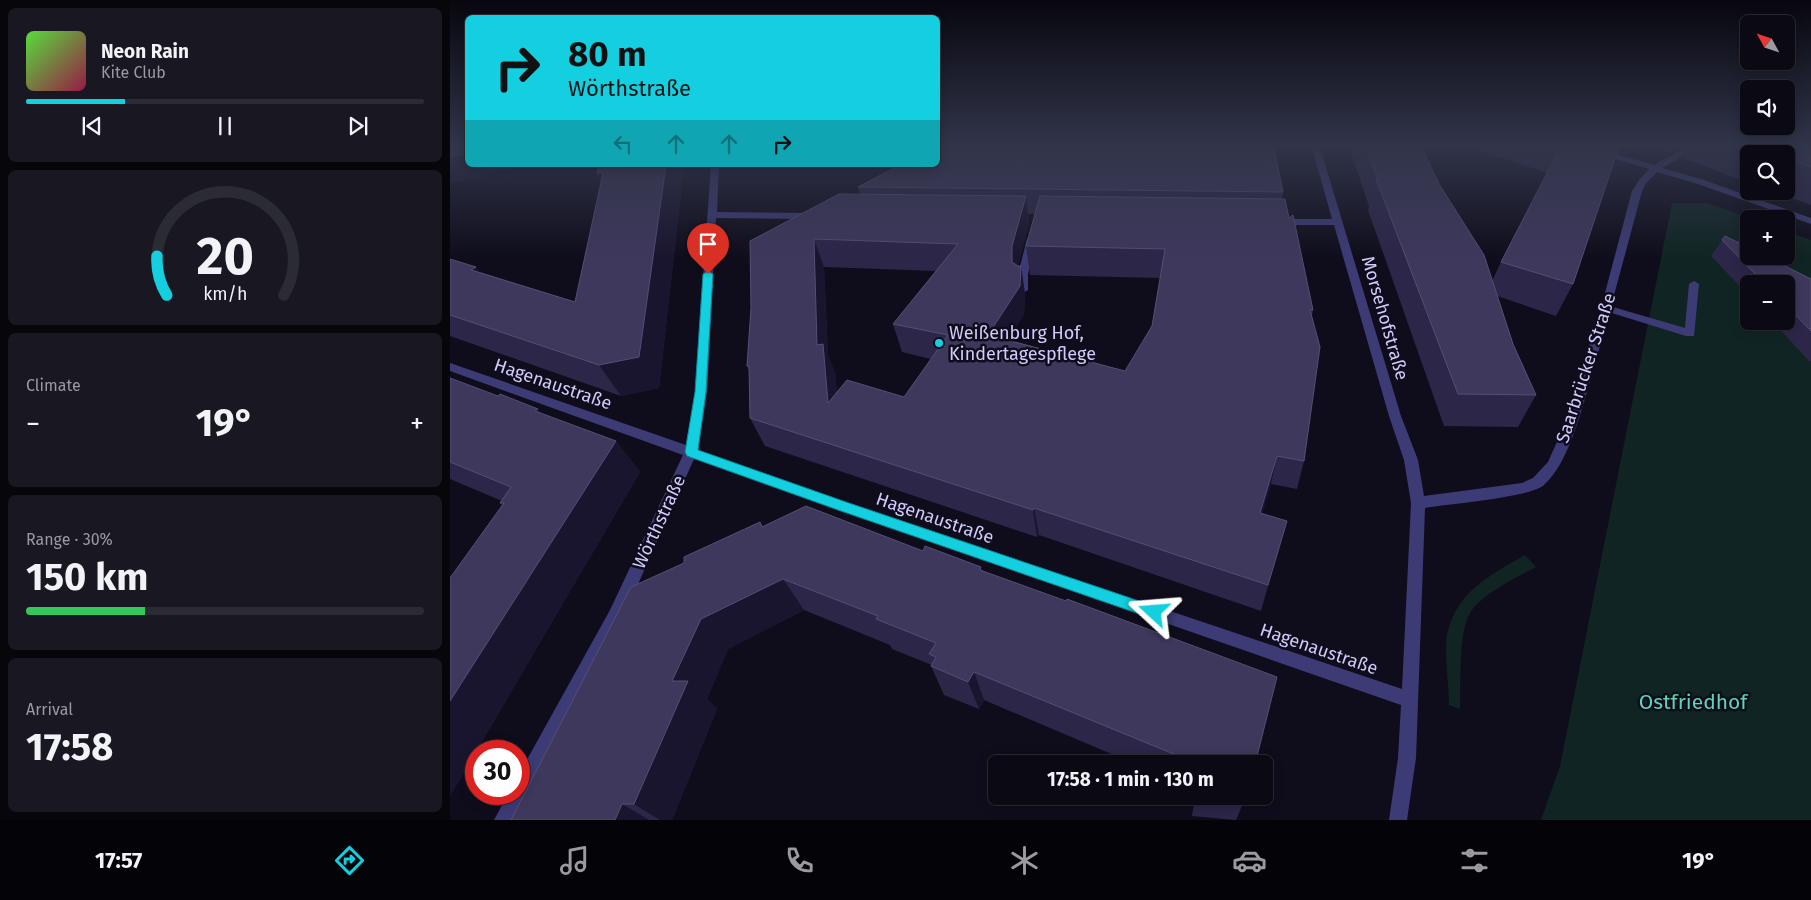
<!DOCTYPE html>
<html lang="en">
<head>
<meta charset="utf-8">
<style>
	:root { --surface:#0b0a14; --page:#191822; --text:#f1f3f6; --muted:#9a9aa0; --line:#2b2b34; --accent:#13cfdf }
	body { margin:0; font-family:"Fira Sans",sans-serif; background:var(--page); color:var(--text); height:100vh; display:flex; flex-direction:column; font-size:19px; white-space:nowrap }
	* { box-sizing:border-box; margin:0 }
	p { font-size:16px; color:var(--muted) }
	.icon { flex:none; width:28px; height:28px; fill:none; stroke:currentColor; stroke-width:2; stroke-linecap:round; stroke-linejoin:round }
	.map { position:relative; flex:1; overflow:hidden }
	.drawer { display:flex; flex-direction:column; gap:8px; padding:8px; background:#06060b; width:450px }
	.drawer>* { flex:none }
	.guide { position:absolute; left:15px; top:15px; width:475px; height:152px; border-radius:8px; box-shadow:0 2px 12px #0003,0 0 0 1px var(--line); background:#13cfdf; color:#111; overflow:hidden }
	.needle { width:32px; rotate:310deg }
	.tools { position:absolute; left:1290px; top:15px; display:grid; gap:10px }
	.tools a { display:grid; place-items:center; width:55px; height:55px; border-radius:8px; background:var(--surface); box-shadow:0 2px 12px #0003,0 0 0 1px var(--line); font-size:25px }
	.speed { position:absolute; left:15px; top:740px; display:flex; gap:10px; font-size:25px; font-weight:700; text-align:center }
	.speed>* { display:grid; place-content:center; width:65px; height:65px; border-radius:50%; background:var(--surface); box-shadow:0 2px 12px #0003,0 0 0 1px var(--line); line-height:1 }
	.speed .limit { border:8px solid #d22; background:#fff; color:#111 }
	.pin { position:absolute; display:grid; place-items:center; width:42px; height:42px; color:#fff; margin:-51px -21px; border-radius:50% 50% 50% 0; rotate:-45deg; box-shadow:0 0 5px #0007 }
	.pin .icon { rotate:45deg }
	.me { position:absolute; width:55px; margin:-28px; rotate:289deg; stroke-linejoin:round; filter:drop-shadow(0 0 4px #0008) }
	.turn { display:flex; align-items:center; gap:18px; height:105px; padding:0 20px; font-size:22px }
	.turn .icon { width:65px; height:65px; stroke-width:2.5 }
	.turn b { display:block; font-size:35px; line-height:42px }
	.lanes { display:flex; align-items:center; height:48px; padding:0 20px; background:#0003; justify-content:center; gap:25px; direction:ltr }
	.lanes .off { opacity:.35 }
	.big { font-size:38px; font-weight:700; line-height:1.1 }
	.drawer .widget { flex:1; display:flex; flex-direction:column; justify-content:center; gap:8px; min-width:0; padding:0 18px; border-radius:8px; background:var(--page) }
	.drawer .dial { align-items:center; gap:0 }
	.dial svg { height:130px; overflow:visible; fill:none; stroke:var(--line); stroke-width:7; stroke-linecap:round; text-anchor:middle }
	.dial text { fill:var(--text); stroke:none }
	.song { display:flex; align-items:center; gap:15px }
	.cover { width:60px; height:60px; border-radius:8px; background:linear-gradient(135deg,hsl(110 70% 55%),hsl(340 70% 35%)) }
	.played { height:5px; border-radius:2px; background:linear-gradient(90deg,var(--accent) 25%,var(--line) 25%) }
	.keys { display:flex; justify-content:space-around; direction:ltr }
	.heat { display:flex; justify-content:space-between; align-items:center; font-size:28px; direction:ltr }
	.charge { height:8px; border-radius:4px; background:linear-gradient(90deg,#34c759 30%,var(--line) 0) }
	.trip { position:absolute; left:538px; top:755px; width:285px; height:50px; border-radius:8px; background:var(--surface); box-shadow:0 2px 12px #0003,0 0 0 1px var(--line); font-weight:700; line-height:50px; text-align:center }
	.tabs { display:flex; height:80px; justify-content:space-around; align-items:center; background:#040408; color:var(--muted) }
	.tabs .icon { width:35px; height:35px }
	.tabs .current { color:var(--accent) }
	.tabs b { font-size:22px; color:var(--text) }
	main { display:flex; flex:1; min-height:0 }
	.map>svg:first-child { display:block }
	.green { fill:#102523; fill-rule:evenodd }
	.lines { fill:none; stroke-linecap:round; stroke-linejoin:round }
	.service { fill:#3d3b76; fill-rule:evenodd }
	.minor { fill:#3d3b76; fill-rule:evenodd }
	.wall { fill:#2c2648; fill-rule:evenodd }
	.shaded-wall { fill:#19152e }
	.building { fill:#3e385c; stroke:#554f75; fill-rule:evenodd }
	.route { fill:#13cfdf; stroke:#0c8791 }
	.poi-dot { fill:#13cfdf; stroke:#0f0d1b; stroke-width:2 }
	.labels { text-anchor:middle; stroke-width:5; stroke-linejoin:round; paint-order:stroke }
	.street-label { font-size:18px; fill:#d0cbfb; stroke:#0f0d1b }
	.poi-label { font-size:18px; fill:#d0cbfb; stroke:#0f0d1b; text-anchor:start }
	.near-park-label { font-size:21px; fill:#5fd3b4; stroke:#0f0d1b }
</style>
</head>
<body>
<main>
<section class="drawer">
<div class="widget">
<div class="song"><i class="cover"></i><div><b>Neon Rain</b><p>Kite Club</p></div></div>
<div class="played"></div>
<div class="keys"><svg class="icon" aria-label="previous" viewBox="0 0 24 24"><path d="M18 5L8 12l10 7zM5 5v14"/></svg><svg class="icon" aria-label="pause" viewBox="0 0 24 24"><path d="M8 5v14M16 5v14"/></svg><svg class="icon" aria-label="next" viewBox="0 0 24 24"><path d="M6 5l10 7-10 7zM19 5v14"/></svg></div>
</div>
<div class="widget dial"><svg viewBox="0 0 100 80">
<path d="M14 69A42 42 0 1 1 86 69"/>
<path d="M14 69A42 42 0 0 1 8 45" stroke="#13cfdf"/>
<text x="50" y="56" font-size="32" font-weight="700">20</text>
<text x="50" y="72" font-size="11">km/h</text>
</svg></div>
<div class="widget"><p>Climate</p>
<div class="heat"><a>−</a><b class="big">19°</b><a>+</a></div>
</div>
<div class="widget"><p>Range · 30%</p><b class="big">150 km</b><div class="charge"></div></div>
<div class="widget"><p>Arrival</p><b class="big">17:58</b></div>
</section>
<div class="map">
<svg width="1361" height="820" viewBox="0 0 1361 820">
	<rect width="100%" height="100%" fill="#0f0d1b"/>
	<g class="green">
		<path d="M1222 203H1258L1302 219H1299V256H1336V231L1361 240V820H1091L1110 766ZM1299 284H1336V321H1299Z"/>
		<path d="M1075 555 1086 567C1067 577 1030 595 1020 613 1008 633 1011 685 1010 709L999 705C999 687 994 652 997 635 1006 592 1040 575 1075 555Z"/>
	</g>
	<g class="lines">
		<g class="service">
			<polygon points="1325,205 1330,208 1325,219 1315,219 1322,206"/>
			<polygon points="582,236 587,239 578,274 578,290 573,293 568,290 568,274 577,239"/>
			<polygon points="1299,241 1299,247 1277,248 1272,245 1277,242"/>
			<polygon points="1244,281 1249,284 1244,336 1236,336 1152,310 1151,308 1156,305 1235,328 1239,284"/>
		</g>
		<path class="minor" d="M861 144H869L951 416 968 460 974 496 1072 483 1083 478 1098 462 1114 426 1151 308 1182 191 1189 180 1199 169 1117 144H1131L1204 165 1242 144H1253L1212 168 1251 179 1361 218V224L1245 183 1207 172 1196 183 1192 191C1176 251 1160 311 1143 371 1133 404 1120 462 1094 485 1079 498 998 504 975 508L966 758 957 820H939L948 758 951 705 244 459 172 620 75 801 63 820H44L58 794H69V774L160 610 233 455 0 371V363L236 445 245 392 261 165H269L267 212 364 213 369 216 364 219 266 218 257 392 248 450 396 502 952 689 961 503 954 460 939 416 884 225H829L824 222 829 219H882Z"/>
	</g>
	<g class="wall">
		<path d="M774 144H823L833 192 832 199 839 218 863 310 862 315 854 461 847 489 821 484 812 513 837 521 811 611 589 535 587 537 315 446 300 418 299 371 297 366 301 308 300 241 410 194 408 187 677 147 774 146ZM578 214H585L576 246 580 275 710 278 702 326 675 371 558 340 574 314 575 294 571 266H568L579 223ZM374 267 486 271 443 324 452 352 481 359 454 397 387 393 385 372 378 356Z"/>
		<polygon points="898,144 971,144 989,184 1042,281 1051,262 1097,173 1010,144 1170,144 1123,284 1106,316 1047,296 1063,344 1086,395 1068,427 994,426 918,210 919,206"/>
		<polygon points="1201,144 1238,144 1222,153"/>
		<polygon points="1241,144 1361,144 1361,205 1323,191 1336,191 1336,154 1299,154 1299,183 1272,173 1234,158"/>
		<polygon points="149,165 234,165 209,388 171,396 0,336 0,259 30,272 125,302 151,182 147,173"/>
		<polygon points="1275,236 1361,279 1361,361 1359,361 1322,321 1336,321 1336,284 1299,284 1299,296 1261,256"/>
		<polygon points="0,378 93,414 166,441 190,472 0,796 0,578 52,505 50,503 52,501 0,479"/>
		<polygon points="310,522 313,527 473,551 532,570 805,764 685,764 534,700 529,709 494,695 481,666 482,665 442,649 440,645 354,610 278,649 257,699 267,709 222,820 61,820 234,563"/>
		<polygon points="742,796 796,796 786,820 742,816 744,803 741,801"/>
	</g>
	<g class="shaded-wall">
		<polygon points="1227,144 1238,144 1222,153"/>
		<polygon points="18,150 18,165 64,165 62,169 32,173 30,178 0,183 0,157"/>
		<polygon points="216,165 234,165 209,388 171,396 149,365"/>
		<polygon points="147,173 153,173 163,203"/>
		<polygon points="576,196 579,223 566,274 562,262 562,246"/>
		<polygon points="364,239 374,267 378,356 385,372 391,431 378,403 367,345"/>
		<polygon points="571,266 575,294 574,314 544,364 538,335"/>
		<polygon points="26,267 50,297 21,270"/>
		<polygon points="88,409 115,440 85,411"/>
		<polygon points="166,441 190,472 0,796 0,701"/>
		<polygon points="827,456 821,484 804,540 810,513"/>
		<polygon points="584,508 589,535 587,537 583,510"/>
		<polygon points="837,521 829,549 811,611 818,585"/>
		<polygon points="333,579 354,610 278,649 257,699 267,709 222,820 210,820 184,804 222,681 251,619"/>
		<polygon points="524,672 534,700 529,709 518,682"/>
		<polygon points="172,804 199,820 165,820"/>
	</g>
	<g class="building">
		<polygon points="0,144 18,144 18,150 16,150 13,155 0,157"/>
		<polygon points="489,144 677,147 678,144 779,147 779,144 823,144 833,192 408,187 450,165 488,165 488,145"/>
		<polygon points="915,144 970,144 989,184 1034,255 1063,344 1086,395 1008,394 926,179 928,180"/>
		<polygon points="1112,144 1170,144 1123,284 1051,262"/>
		<polygon points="1292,144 1361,144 1361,167 1336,159 1336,154 1320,154"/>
		<polygon points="149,165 216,165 189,357 149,365 0,315 0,259 26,267 21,270 125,302 153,173 147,173"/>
		<path d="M389 194 576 196 562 246V262L568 266H571L570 286 538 335 675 371 702 326 715 249 576 246 590 196 835 199 839 218 843 215 863 310H860L870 347 854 461 827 456 810 513 837 521 818 585 584 508 583 510 300 418 299 366H297L301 308 300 241ZM364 239 508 244 443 324 498 335 454 397 397 380 378 403 373 344 367 345Z"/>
		<polygon points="1275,236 1299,248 1299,256 1315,256 1361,279 1361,331 1336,305 1336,284 1315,284 1272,240"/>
		<polygon points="0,378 48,396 50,394 88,409 85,411 166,441 0,701 0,578 54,503 50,503 61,487 0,462"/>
		<polygon points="356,506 473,551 475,546 531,567 530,570 616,601 617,599 827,677 805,764 748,764 524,672 518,682 481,666 486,657 479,654 486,643 426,619 428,616 333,579 251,619 222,681 238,681 184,804 172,804 165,820 61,820 181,587 234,563 234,557 310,522 312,527"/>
		<polygon points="774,796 795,796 794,798"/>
	</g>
	<linearGradient id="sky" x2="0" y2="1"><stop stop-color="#08070f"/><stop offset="0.56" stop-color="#31354a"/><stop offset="1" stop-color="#31354a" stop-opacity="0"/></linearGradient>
	<rect width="1361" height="259" fill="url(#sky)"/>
	<polygon class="route" points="258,271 263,274 256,392 248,450 396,502 704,606 709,608 711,612 709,617 704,619 388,510 237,456 235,452 245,392 253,274"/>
	<circle class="poi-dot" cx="489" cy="343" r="5"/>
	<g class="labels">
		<g class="street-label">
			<text transform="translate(935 318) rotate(74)" y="6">Morsehofstraße</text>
			<text transform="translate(1136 368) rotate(-72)" y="6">Saarbrücker Straße</text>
			<text transform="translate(103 384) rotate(19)" y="6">Hagenaustraße</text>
			<text transform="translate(485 518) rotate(19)" y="6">Hagenaustraße</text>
			<text transform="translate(209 522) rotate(-65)" y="6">Wörthstraße</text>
			<text transform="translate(869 649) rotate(19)" y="6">Hagenaustraße</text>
		</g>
		<g class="poi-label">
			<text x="499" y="339">Weißenburg Hof,<tspan x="499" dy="21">Kindertagespflege</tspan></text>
		</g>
		<g class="near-park-label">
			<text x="1243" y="709">Ostfriedhof</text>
		</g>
	</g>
</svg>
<div class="tools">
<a><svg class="needle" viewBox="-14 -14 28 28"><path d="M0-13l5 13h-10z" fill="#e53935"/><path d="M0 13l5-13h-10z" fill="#9a9aa0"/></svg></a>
<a><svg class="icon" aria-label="sound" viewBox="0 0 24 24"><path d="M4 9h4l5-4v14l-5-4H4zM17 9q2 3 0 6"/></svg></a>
<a><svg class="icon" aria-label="search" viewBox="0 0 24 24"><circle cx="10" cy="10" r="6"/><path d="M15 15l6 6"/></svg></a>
<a>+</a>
<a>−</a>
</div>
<div class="speed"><div class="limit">30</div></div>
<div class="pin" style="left:258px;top:274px;background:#d93025"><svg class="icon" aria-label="arrive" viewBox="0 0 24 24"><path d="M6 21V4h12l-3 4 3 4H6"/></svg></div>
<svg class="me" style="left:704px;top:612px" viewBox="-20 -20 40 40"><path d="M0-17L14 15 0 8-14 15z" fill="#13cfdf" stroke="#fff" stroke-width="4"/></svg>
<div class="trip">17:58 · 1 min · 130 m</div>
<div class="guide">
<div class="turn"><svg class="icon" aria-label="right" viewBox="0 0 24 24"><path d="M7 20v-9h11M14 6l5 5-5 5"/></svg><div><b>80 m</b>Wörthstraße</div></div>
<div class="lanes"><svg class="icon off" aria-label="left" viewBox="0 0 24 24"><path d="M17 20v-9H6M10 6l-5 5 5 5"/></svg><svg class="icon off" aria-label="ahead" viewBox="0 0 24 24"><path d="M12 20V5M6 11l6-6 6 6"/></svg><svg class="icon off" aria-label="ahead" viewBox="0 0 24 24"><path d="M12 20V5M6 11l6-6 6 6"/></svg><svg class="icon" aria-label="right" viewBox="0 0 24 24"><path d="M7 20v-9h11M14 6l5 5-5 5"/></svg></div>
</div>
</div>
</main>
<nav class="tabs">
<b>17:57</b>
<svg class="icon current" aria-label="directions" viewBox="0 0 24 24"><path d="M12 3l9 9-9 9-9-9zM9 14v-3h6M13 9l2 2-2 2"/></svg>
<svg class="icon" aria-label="music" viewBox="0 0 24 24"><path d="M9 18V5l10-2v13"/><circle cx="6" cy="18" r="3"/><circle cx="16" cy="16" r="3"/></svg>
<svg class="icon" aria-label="phone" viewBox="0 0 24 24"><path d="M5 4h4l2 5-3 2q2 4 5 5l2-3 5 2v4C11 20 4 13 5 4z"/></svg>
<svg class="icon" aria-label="climate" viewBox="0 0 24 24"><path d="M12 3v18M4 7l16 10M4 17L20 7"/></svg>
<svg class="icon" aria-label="car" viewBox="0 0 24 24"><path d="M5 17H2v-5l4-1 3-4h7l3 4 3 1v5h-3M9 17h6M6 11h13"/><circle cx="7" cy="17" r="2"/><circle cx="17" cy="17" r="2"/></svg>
<svg class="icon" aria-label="filters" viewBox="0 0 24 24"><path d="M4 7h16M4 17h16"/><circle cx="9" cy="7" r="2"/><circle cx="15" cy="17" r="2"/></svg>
<b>19°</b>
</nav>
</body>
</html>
